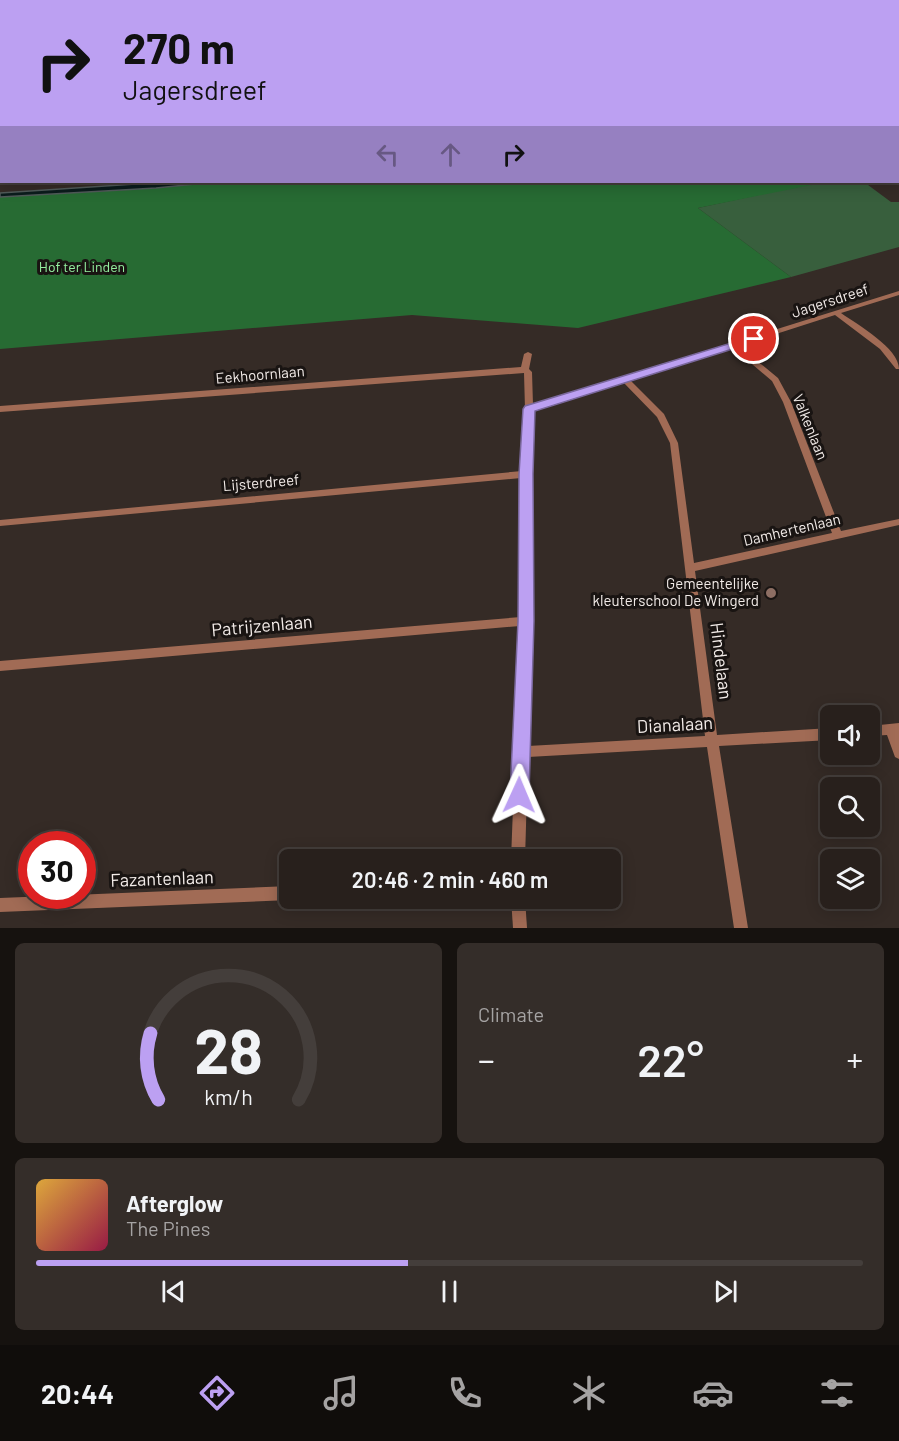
<!DOCTYPE html>
<html lang="en">
<head>
<meta charset="utf-8">
<style>
	:root { --surface:#28201c; --page:#342d29; --text:#f1f3f6; --muted:#a5a3a3; --line:#443e3b; --accent:#bca0f2 }
	body { margin:0; font-family:Barlow,sans-serif; background:var(--page); color:var(--text); height:100vh; display:flex; flex-direction:column; font-size:22px; white-space:nowrap }
	* { box-sizing:border-box; margin:0 }
	p { font-size:20px; color:var(--muted) }
	.icon { flex:none; width:33px; height:33px; fill:none; stroke:currentColor; stroke-width:2; stroke-linecap:round; stroke-linejoin:round }
	.map { position:relative; height:928px; overflow:hidden }
	.sheet { display:flex; flex-direction:column; gap:15px; padding:15px; background:#16120f; flex:1 }
	.sheet>* { flex:none }
	.hud { position:absolute; left:0px; top:0px; width:900px; height:183px; box-shadow:0 3px 15px #0003,0 0 0 2px var(--line); background:#bca0f2; color:#111; overflow:hidden }
	.tools { position:absolute; left:820px; top:705px; display:grid; gap:12px }
	.tools a { display:grid; place-items:center; width:60px; height:60px; border-radius:9px; background:var(--surface); box-shadow:0 3px 15px #0003,0 0 0 2px var(--line); font-size:30px }
	.speed { position:absolute; left:18px; top:831px; display:flex; gap:12px; font-size:30px; font-weight:700; text-align:center }
	.speed>* { display:grid; place-content:center; width:78px; height:78px; border-radius:50%; background:var(--surface); box-shadow:0 3px 15px #0003,0 0 0 2px var(--line); line-height:1 }
	.speed .limit { border:9px solid #d22; background:#fff; color:#111 }
	.pin { position:absolute; display:grid; place-items:center; width:51px; height:51px; color:#fff; margin:-26px; border:3px solid #fff; border-radius:50%; box-shadow:0 2px 6px #0007 }
	.me { position:absolute; width:66px; margin:-33px; rotate:1deg; stroke-linejoin:round; filter:drop-shadow(0 0 4px #0008) }
	.turn { display:flex; align-items:center; gap:21px; height:126px; padding:0 24px; font-size:27px }
	.turn .icon { width:78px; height:78px; stroke-width:2.5 }
	.turn b { display:block; font-size:42px; line-height:51px }
	.lanes { display:flex; align-items:center; height:57px; padding:0 24px; background:#0003; justify-content:center; gap:30px; direction:ltr }
	.lanes .off { opacity:.35 }
	.big { font-size:45px; font-weight:600; line-height:1.1 }
	.sheet .widget { flex:1; display:flex; flex-direction:column; justify-content:center; gap:9px; min-width:0; padding:0 21px; border-radius:9px; background:var(--page) }
	.sheet .dial { align-items:center; gap:0 }
	.dial svg { height:156px; overflow:visible; fill:none; stroke:var(--line); stroke-width:7; stroke-linecap:round; text-anchor:middle }
	.dial text { fill:var(--text); stroke:none }
	.song { display:flex; align-items:center; gap:18px }
	.cover { width:72px; height:72px; border-radius:9px; background:linear-gradient(135deg,hsl(40 70% 55%),hsl(340 70% 35%)) }
	.played { height:6px; border-radius:3px; background:linear-gradient(90deg,var(--accent) 45%,var(--line) 45%) }
	.keys { display:flex; justify-content:space-around; direction:ltr }
	.heat { display:flex; justify-content:space-between; align-items:center; font-size:33px; direction:ltr }
	.sheet .tiles { flex:1; display:grid; gap:15px; grid-template-columns:1fr 1fr }
	.widget:last-child { grid-column:span 2 }
	.trip { position:absolute; left:279px; top:849px; width:342px; height:60px; border-radius:9px; background:var(--surface); box-shadow:0 3px 15px #0003,0 0 0 2px var(--line); font-weight:600; line-height:60px; text-align:center }
	.tabs { display:flex; height:96px; justify-content:space-around; align-items:center; background:#100d0b; color:var(--muted) }
	.tabs .icon { width:42px; height:42px }
	.tabs .on { color:var(--accent) }
	.tabs b { font-size:27px; color:var(--text) }
	.map>svg:first-child { display:block }
	.green { fill:#385f3d }
	.forest { fill:#276b33 }
	.water { fill:#0b1c1c; stroke:#505a59; stroke-width:1.5 }
	.lines { fill:none; stroke-linecap:round; stroke-linejoin:round }
	.minor { fill:#a16b55; fill-rule:evenodd }
	.tertiary { fill:#a16b55; fill-rule:evenodd }
	.route { fill:#bca0f2; stroke:#7a689d; stroke-width:1.5 }
	.education-dot { fill:#8d6e63; stroke:#191412; stroke-width:2 }
	.labels { text-anchor:middle; stroke-width:6; stroke-linejoin:round; paint-order:stroke }
	.far-park-label { font-size:14px; fill:#95f0a0; stroke:#191412 }
	.street-label { font-size:15px; fill:#f2ebe8; stroke:#191412 }
	.poi-label { font-size:15px; fill:#f2ebe8; stroke:#191412; text-anchor:end }
	.near-street-label { font-size:18px; fill:#f2ebe8; stroke:#191412 }
</style>
</head>
<body>
<div class="map">
<svg width="899" height="928" viewBox="0 0 899 928">
	<rect width="100%" height="100%" fill="#352b26"/>
	<polygon class="green" points="819,182 864,182 891,202 899,202 899,247 791,277 698,208"/>
	<g class="forest">
		<polygon points="188,0 841,0 843,1 183,2"/>
		<polygon points="215,182 826,182 698,208 791,277 578,328 412,315 0,349 0,197 156,188"/>
	</g>
	<polygon class="water" points="166,182 215,182 156,188 0,197 0,193"/>
	<g class="lines">
		<g class="minor">
			<polygon points="12,0 16,0 10,2"/>
			<polygon points="175,0 180,0 172,2"/>
			<polygon points="286,0 292,0 282,2"/>
			<polygon points="480,0 485,0 477,2"/>
			<rect x="0" y="4" width="2" height="2"/>
			<rect x="0" y="43" width="2" height="2"/>
			<rect x="0" y="55" width="2" height="3"/>
			<path d="M899 291V295L841 313C858 325 899 348 899 369H896L880 349 835 315 739 346 778 378 791 402 841 531 899 519V525L695 571 717 735 831 728V740L719 746 748 928H734L707 747 528 757 525 860H511L515 755 514 752 516 748 520 626 0 671V661L521 617V478L0 526V520L522 471 525 409 524 373 0 412V406L521 367 524 354 528 352 532 354 529 369 532 372 533 405ZM733 348 772 381 783 402 832 533 694 563 678 443 664 414 630 380ZM623 382 657 417 670 443 705 736 528 746 531 621V474L533 410Z"/>
			<polygon points="899,723 899,759 895,757 887,735 870,736 870,726"/>
			<polygon points="290,886 290,898 294,898 290,900 0,912 0,898"/>
			<polygon points="511,898 525,898 527,928 513,928"/>
		</g>
		<g class="tertiary">
			<polygon points="851,0 856,0 857,2 852,2"/>
			<rect x="898" y="83" width="1" height="5"/>
		</g>
	</g>
	<polygon class="route" points="754,336 760,339 758,341 535,411 533,474 534,621 529,795 526,802 519,804 513,802 510,795 518,621 519,474 523,409 525,406"/>
	<circle class="education-dot" cx="771" cy="593" r="6"/>
	<g class="labels">
		<g class="far-park-label">
			<text x="82" y="272">Hof ter Linden</text>
		</g>
		<g class="street-label">
			<text transform="translate(830 301) rotate(-18)" y="5">Jagersdreef</text>
			<text transform="translate(260 375) rotate(-5)" y="5">Eekhoornlaan</text>
			<text transform="translate(810 427) rotate(68)" y="5">Valkenlaan</text>
			<text transform="translate(261 483) rotate(-5)" y="5">Lijsterdreef</text>
			<text transform="translate(792 530) rotate(-13)" y="5">Damhertenlaan</text>
		</g>
		<g class="poi-label">
			<text x="759" y="589">Gemeentelijke<tspan x="759" dy="17">kleuterschool De Wingerd</tspan></text>
		</g>
		<g class="near-street-label">
			<text transform="translate(262 626) rotate(-5)" y="6">Patrijzenlaan</text>
			<text transform="translate(721 661) rotate(83)" y="6">Hindelaan</text>
			<text transform="translate(675 725) rotate(-3)" y="6">Dianalaan</text>
			<text transform="translate(162 879) rotate(-2)" y="6">Fazantenlaan</text>
		</g>
	</g>
</svg>
<div class="tools">
<a><svg class="icon" aria-label="sound" viewBox="0 0 24 24"><path d="M4 9h4l5-4v14l-5-4H4zM17 9q2 3 0 6"/></svg></a>
<a><svg class="icon" aria-label="search" viewBox="0 0 24 24"><circle cx="10" cy="10" r="6"/><path d="M15 15l6 6"/></svg></a>
<a><svg class="icon" aria-label="layers" viewBox="0 0 24 24"><path d="M12 4l9 5-9 5-9-5zM3 14l9 5 9-5"/></svg></a>
</div>
<div class="speed"><div class="limit">30</div></div>
<div class="pin" style="left:754px;top:339px;background:#d93025"><svg class="icon" aria-label="arrive" viewBox="0 0 24 24"><path d="M6 21V4h12l-3 4 3 4H6"/></svg></div>
<svg class="me" style="left:519px;top:795px" viewBox="-20 -20 40 40"><path d="M0-17L14 15 0 8-14 15z" fill="#bca0f2" stroke="#fff" stroke-width="4"/></svg>
<div class="trip">20:46 · 2 min · 460 m</div>
<div class="hud">
<div class="turn"><svg class="icon" aria-label="right" viewBox="0 0 24 24"><path d="M7 20v-9h11M14 6l5 5-5 5"/></svg><div><b>270 m</b>Jagersdreef</div></div>
<div class="lanes"><svg class="icon off" aria-label="left" viewBox="0 0 24 24"><path d="M17 20v-9H6M10 6l-5 5 5 5"/></svg><svg class="icon off" aria-label="ahead" viewBox="0 0 24 24"><path d="M12 20V5M6 11l6-6 6 6"/></svg><svg class="icon" aria-label="right" viewBox="0 0 24 24"><path d="M7 20v-9h11M14 6l5 5-5 5"/></svg></div>
</div>
</div>
<section class="sheet">
<div class="tiles">
<div class="widget dial"><svg viewBox="0 0 100 80">
<path d="M14 69A42 42 0 1 1 86 69"/>
<path d="M14 69A42 42 0 0 1 10 35" stroke="#bca0f2"/>
<text x="50" y="56" font-size="32" font-weight="700">28</text>
<text x="50" y="72" font-size="11">km/h</text>
</svg></div>
<div class="widget"><p>Climate</p>
<div class="heat"><a>−</a><b class="big">22°</b><a>+</a></div>
</div>
<div class="widget">
<div class="song"><i class="cover"></i><div><b>Afterglow</b><p>The Pines</p></div></div>
<div class="played"></div>
<div class="keys"><svg class="icon" aria-label="previous" viewBox="0 0 24 24"><path d="M18 5L8 12l10 7zM5 5v14"/></svg><svg class="icon" aria-label="pause" viewBox="0 0 24 24"><path d="M8 5v14M16 5v14"/></svg><svg class="icon" aria-label="next" viewBox="0 0 24 24"><path d="M6 5l10 7-10 7zM19 5v14"/></svg></div>
</div>
</div>
</section>
<nav class="tabs">
<b>20:44</b>
<svg class="icon on" aria-label="directions" viewBox="0 0 24 24"><path d="M12 3l9 9-9 9-9-9zM9 14v-3h6M13 9l2 2-2 2"/></svg>
<svg class="icon" aria-label="music" viewBox="0 0 24 24"><path d="M9 18V5l10-2v13"/><circle cx="6" cy="18" r="3"/><circle cx="16" cy="16" r="3"/></svg>
<svg class="icon" aria-label="phone" viewBox="0 0 24 24"><path d="M5 4h4l2 5-3 2q2 4 5 5l2-3 5 2v4C11 20 4 13 5 4z"/></svg>
<svg class="icon" aria-label="climate" viewBox="0 0 24 24"><path d="M12 3v18M4 7l16 10M4 17L20 7"/></svg>
<svg class="icon" aria-label="car" viewBox="0 0 24 24"><path d="M5 17H2v-5l4-1 3-4h7l3 4 3 1v5h-3M9 17h6M6 11h13"/><circle cx="7" cy="17" r="2"/><circle cx="17" cy="17" r="2"/></svg>
<svg class="icon" aria-label="filters" viewBox="0 0 24 24"><path d="M4 7h16M4 17h16"/><circle cx="9" cy="7" r="2"/><circle cx="15" cy="17" r="2"/></svg>
</nav>
</body>
</html>
